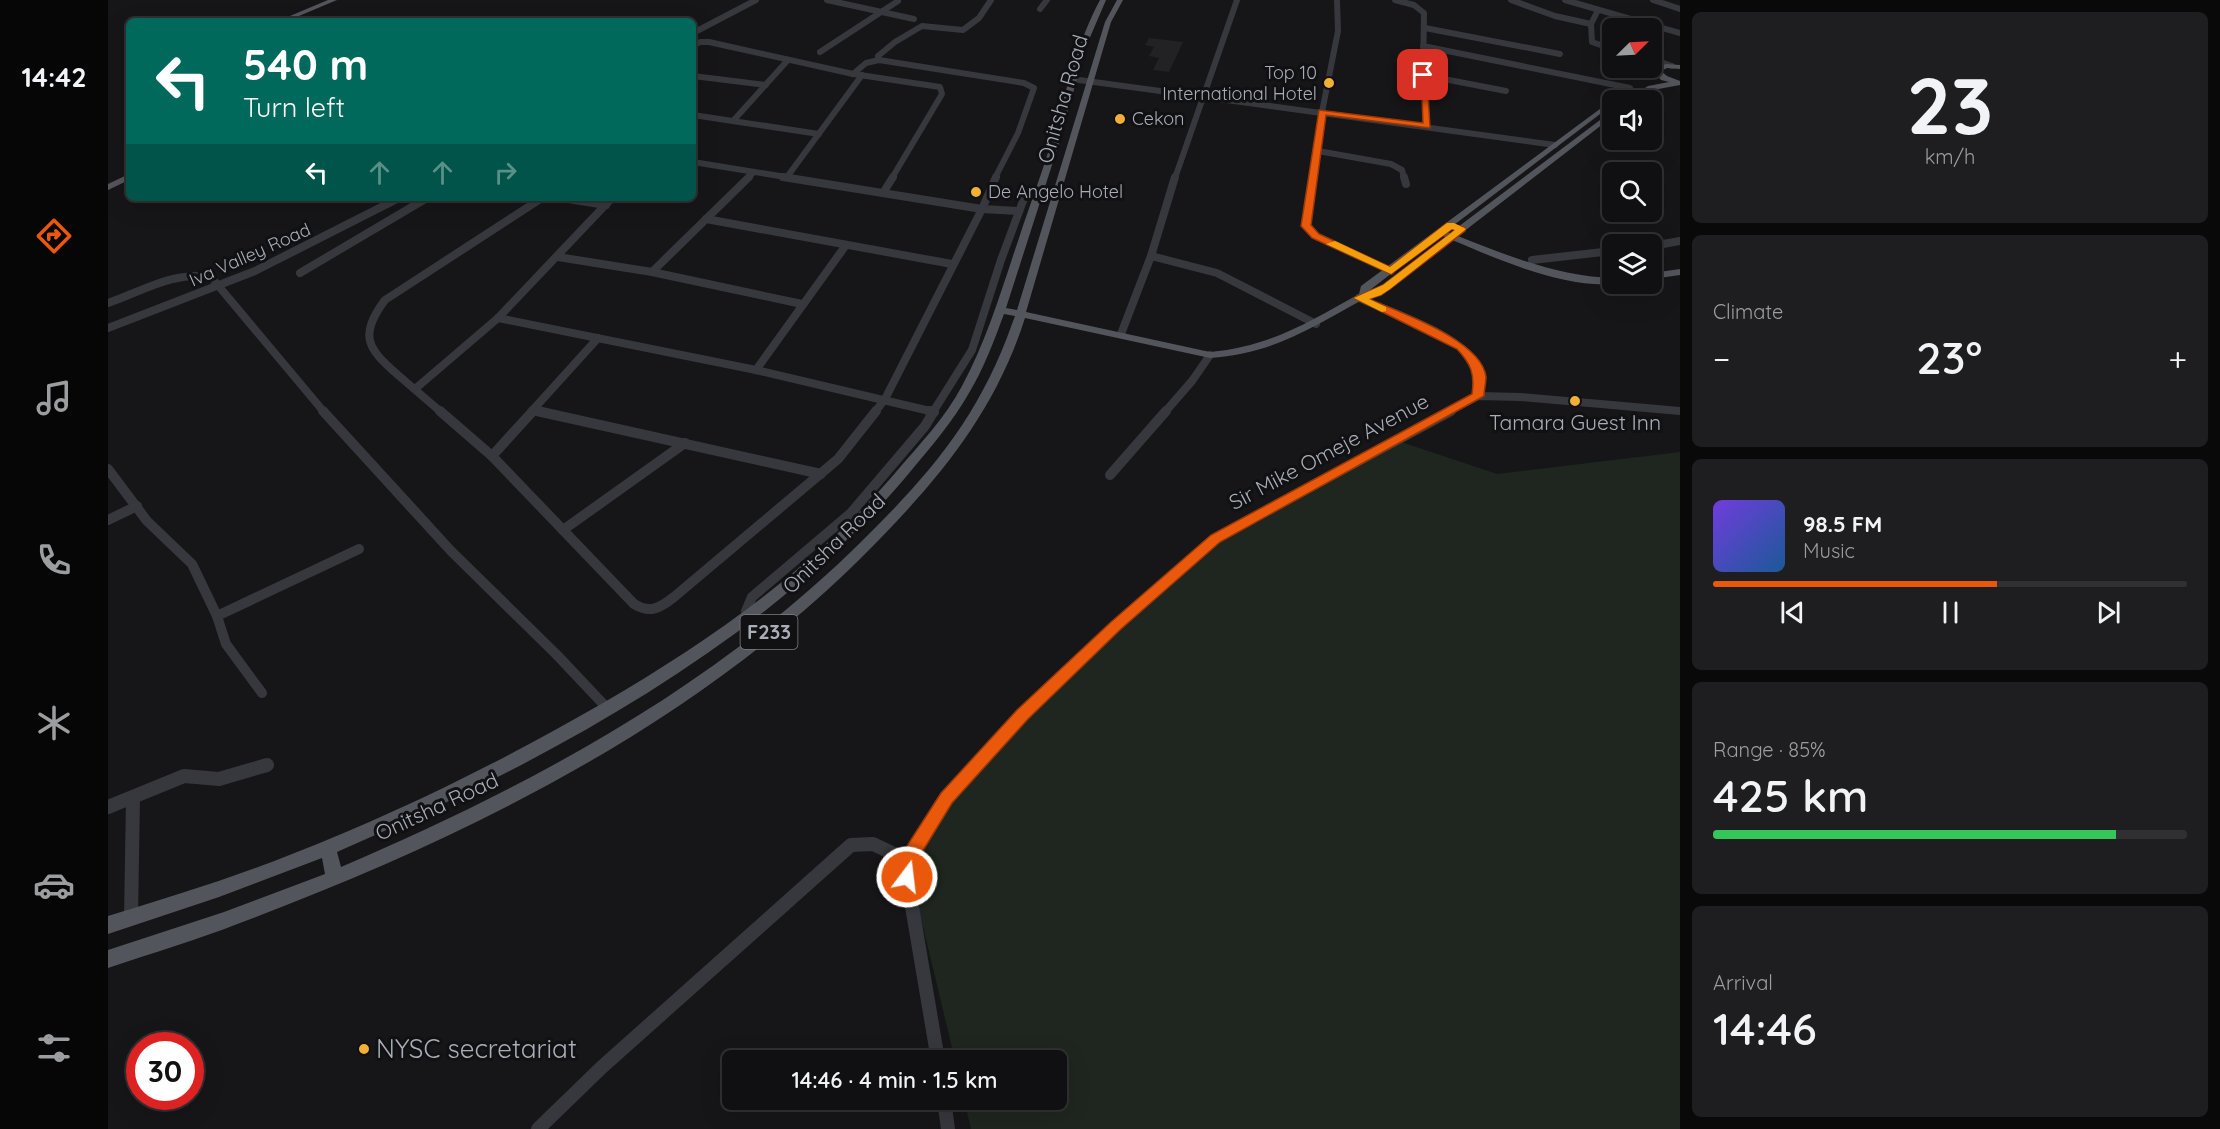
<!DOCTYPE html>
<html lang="en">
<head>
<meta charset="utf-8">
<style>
	:root { --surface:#101012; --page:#1e1e20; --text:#f1f3f6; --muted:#9c9d9f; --line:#303032; --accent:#ea580c }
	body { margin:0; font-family:Quicksand,sans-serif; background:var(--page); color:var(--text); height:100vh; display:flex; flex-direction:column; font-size:22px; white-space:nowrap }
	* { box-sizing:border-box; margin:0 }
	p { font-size:20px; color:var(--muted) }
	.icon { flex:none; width:33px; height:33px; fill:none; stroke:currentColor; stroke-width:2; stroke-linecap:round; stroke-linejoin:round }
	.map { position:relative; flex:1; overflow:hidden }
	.panel { display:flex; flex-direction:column; gap:12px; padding:12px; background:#09090a; width:540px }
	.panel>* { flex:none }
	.top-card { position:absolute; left:18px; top:18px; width:570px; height:183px; border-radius:9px; box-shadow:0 6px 24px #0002,0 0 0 2px var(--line); background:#00695c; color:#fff; overflow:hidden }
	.needle { width:39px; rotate:66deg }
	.controls { position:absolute; left:1494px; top:18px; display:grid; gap:12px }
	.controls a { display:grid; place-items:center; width:60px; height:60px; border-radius:9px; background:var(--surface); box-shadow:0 6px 24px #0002,0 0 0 2px var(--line); font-size:30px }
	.speed { position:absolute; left:18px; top:1032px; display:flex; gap:12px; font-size:30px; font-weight:700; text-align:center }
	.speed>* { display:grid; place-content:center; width:78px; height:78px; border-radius:50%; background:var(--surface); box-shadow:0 6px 24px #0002,0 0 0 2px var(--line); line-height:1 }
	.speed .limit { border:9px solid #d22; background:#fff; color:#111 }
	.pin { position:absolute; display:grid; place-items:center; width:51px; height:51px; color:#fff; margin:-26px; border-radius:12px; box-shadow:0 3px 9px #0006 }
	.me { position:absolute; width:66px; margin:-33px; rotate:15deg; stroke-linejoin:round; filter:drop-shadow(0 0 4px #0008) }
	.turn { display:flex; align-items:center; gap:21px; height:126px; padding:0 18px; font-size:27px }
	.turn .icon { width:78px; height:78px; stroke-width:2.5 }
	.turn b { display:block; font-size:42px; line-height:51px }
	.lanes { display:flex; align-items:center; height:57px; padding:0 18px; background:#0003; justify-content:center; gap:30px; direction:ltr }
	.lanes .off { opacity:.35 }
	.big { font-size:45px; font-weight:600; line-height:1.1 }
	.panel .widget { flex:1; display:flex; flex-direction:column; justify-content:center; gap:9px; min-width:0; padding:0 21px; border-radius:9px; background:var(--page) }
	.panel .dial { align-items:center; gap:0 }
	.dial b { font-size:78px; line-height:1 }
	.song { display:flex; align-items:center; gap:18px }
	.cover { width:72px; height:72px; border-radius:9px; background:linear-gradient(135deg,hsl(260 70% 55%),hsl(210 70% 35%)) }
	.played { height:6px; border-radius:3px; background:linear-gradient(90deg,var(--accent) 60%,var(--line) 60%) }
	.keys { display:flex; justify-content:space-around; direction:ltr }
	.heat { display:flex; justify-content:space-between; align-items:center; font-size:33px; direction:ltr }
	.charge { height:9px; border-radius:4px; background:linear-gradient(90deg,#34c759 85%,var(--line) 0) }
	.trip { position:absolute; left:614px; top:1050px; width:345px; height:60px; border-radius:9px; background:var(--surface); box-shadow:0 6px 24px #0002,0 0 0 2px var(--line); font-weight:600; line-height:60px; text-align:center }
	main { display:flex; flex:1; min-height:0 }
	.dock { display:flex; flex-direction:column; width:108px; justify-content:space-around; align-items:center; background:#060607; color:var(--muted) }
	.dock .icon { width:42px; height:42px }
	.dock .selected { color:var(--accent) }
	.dock b { font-size:27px; color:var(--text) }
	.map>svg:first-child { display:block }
	.built { fill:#222225 }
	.green { fill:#1e261f }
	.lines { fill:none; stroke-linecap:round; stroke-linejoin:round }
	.minor-far3 { stroke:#37383d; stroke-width:6 }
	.minor-far2 { stroke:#37383d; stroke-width:8 }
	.minor-far1 { stroke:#37383d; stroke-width:10 }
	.minor { stroke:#37383d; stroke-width:14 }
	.major { fill:#53555c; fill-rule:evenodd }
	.route { fill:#ea580c; stroke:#983908; stroke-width:1.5 }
	.slow { fill:#f59e0b }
	.poi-dot { fill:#f2b134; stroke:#111113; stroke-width:2 }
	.labels { text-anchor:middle; stroke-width:6; stroke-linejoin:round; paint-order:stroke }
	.far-poi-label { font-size:18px; fill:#a8adb8; stroke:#111113; text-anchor:start }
	.far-street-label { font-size:18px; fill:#a8adb8; stroke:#111113 }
	.shield { fill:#111113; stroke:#7b7e86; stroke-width:1.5 }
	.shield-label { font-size:20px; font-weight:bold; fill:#a8adb8 }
	.street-label { font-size:21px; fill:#a8adb8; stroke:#111113 }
	.poi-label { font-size:21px; fill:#a8adb8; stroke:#111113 }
	.near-poi-label { font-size:26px; fill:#a8adb8; stroke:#111113; text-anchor:start }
</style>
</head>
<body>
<main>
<nav class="dock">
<b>14:42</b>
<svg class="icon selected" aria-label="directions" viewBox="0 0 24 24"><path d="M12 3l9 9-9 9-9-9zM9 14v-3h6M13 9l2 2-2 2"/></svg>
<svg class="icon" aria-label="music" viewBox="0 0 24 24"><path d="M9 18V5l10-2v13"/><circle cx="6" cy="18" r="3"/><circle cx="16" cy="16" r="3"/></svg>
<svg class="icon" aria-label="phone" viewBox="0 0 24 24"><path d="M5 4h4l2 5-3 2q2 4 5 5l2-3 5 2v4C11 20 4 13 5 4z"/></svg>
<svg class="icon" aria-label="climate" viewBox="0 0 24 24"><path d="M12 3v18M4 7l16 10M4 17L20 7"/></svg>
<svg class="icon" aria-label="car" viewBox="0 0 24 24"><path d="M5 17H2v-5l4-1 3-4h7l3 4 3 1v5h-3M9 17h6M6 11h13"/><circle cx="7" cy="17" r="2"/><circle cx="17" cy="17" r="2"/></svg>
<svg class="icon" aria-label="filters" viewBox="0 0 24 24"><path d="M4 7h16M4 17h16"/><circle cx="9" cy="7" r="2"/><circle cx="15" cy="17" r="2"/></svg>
</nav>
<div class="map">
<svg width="1572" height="1129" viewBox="0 0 1572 1129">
	<rect width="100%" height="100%" fill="#161618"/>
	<polygon class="built" points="1041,38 1075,42 1061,72 1045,70 1051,58 1041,56 1046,47 1037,45"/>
	<polygon class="green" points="1287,440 1389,474 1572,452 1572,1129 863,1129 856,1100 948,1100 948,1060 847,1060 799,860 914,715 1108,538"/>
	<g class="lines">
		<g class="minor-far3">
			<polyline points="719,0 806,19"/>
			<polyline points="1287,0 1306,5 1316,13 1315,75 1319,126"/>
			<polyline points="1403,0 1447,16 1483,24"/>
			<polyline points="1457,0 1572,33"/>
			<polyline points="1545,0 1572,9"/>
			<polyline points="932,9 939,0"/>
			<polyline points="1490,10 1483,24 1484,42 1504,49"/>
			<polyline points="1317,28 1452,54"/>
			<polyline points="585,33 648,0"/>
			<polyline points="585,46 592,42 601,42 745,74 832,87 834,94 784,178"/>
			<polyline points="1315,46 1522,88"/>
			<polyline points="712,52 790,1"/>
			<polyline points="770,56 787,42 814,26 855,30 871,18 883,0"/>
			<polyline points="1544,59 1564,66"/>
			<polyline points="745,74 758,63 771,60 916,83 926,88 910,133 887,178"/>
			<polyline points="1315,75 1398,91"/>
			<polyline points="585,76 658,85"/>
			<polyline points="964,79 1447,145"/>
			<polyline points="585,115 711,134"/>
			<polyline points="625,121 680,60"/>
			<polyline points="1210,151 1283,164 1294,170 1296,178"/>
			<polyline points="585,162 684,178"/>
			<polyline points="679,177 754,75"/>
			<polyline points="640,178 646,172"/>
			<polyline points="1067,178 1129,0"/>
			<polyline points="1205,178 1214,112 1230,31 1229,0"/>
		</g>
		<g class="minor-far2">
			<polyline points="675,177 874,209 910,211"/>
			<polyline points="1205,177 1198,226 1208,236 1283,271"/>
			<polyline points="1296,177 1298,184"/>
			<polyline points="775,193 785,177"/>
			<polyline points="454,198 498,205"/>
			<polyline points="598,219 844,264"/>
			<polyline points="1544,246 1572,241"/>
			<polyline points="1043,256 1109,273 1208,324"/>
			<polyline points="450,257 544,272 694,304"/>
			<polyline points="1424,260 1504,251"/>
			<polyline points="544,272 641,177"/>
			<polyline points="192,273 319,198"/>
			<path d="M1251 298C1283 313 1355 334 1369 368 1372 378 1371 387 1370 396"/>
			<path d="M0 303C35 291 65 271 103 277L216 412"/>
			<polyline points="390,318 648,370 826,412"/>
			<polyline points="0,328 147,271 291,198"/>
			<polyline points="1013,334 1043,256 1067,177"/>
			<polyline points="648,370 738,245"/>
			<polyline points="307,389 390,318 504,198"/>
			<polyline points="425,410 436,412"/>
			<path d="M333 412C319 400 305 388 290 375 260 349 250 336 277 300L434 198"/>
			<polyline points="423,412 490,338"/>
			<polyline points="767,412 777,399 874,209 888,177"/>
			<polyline points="825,412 864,350 893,260 918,193 923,190 932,191"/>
			<polyline points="1057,412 1084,381 1102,355"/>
			<polyline points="1340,412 1370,396 1412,397 1572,411"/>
		</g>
		<g class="minor-far1">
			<polyline points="215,411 343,551 448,654 499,708"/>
			<path d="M332 411 384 456 526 604C542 614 552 608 566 597L730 459 768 411"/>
			<polyline points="429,411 713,474"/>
			<polyline points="821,411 826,412"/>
			<polyline points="384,456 425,411"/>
			<polyline points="0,469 39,521 84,564 109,616 118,644 154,693"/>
			<polyline points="1002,475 1058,411"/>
			<polyline points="0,520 29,506"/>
			<polyline points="455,530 577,443"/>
			<polyline points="109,616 251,549"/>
			<polyline points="640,618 638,611 644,597 743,513 817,426 826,411"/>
			<polyline points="908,722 1008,626 1108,538 1343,411"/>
		</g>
		<g class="minor">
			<polyline points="0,807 76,776 111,779 159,765"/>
			<polyline points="23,918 25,797"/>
			<polyline points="830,1060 799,877 799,860 839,798 909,720"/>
			<polyline points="836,1100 840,1129"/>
			<polyline points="430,1129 494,1067 743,845 765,844 799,860"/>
		</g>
		<g class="major">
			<polygon points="220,0 229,0 179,21 170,21"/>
			<path d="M992 0H998L977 49 953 137 898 308 909 310 997 22 1009 0H1015L1003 22 918 312 1102 352C1161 347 1201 322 1251 294L1253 286 1504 100H1507H1504V105L1338 231 1342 233 1504 111V117L1350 236C1400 256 1450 276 1504 278L1506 284C1454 288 1392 260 1344 240 1324 257 1303 274 1282 289 1274 294 1265 295 1256 299 1203 328 1164 354 1102 358L917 318C887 412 831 479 763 548 588 725 362 836 132 923 89 940 44 953 0 968V950L116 912 217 874 214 858 111 897 0 934V916C62 897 124 878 184 854 292 812 396 760 495 703 603 640 706 568 788 472 811 445 837 418 854 386 879 340 894 288 911 238 922 204 935 171 945 136 959 89 969 43 992 0ZM1333 235 1337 237 1274 285 1262 290ZM896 314 907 316 904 324C871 417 823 473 753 542 605 688 422 786 233 867L229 852C433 764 658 645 802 472 823 447 845 421 861 393 876 368 886 341 896 314Z"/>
			<polygon points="1558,64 1572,65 1572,69 1559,68 1553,71 1559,76 1572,81 1572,85 1545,90 1527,100 1518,100 1540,86 1561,82 1553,80 1544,70"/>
			<polygon points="21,174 21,180 0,190 0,184"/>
			<path d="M153 198H188C180 203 161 203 153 198Z"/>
			<polygon points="1572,269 1572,275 1544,279 1544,273"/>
		</g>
	</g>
	<path class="route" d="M1313 73 1319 75 1322 128 1218 115 1203 225 1211 234 1282 267 1339 223 1357 227V231L1282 289 1273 295 1261 299C1291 312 1374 340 1378 377 1378 383 1376 390 1376 396L1112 542 1013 629 920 719 844 803 808 862V877L805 882 799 885 793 882 790 877V860L833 793 909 710 1003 622 1103 535 1364 394C1367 374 1363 364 1349 349L1246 298 1275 285 1347 230 1344 229 1283 274 1204 238 1193 226 1211 110 1315 123Z"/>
	<polygon class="slow" points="1339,223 1346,223 1358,229 1282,289 1273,295 1261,299 1278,307 1278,311 1274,312 1246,298 1275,285 1347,230 1344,229 1283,274 1218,244 1227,241 1282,267"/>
	<g class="poi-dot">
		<circle cx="1221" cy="83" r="6"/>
		<circle cx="1012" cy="119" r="6"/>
		<circle cx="868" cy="192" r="6"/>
		<circle cx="1467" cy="401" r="6"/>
		<circle cx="256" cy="1049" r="6"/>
	</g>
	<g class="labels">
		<g class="far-poi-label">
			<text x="1209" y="79" text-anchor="end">Top 10<tspan x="1209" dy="21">International Hotel</tspan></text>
			<text x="1024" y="125">Cekon</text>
			<text x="880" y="198">De Angelo Hotel</text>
		</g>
		<g class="far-street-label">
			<text transform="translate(142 255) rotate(-24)" y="6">Iva Valley Road</text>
		</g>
		<rect class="shield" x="632.5" y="615" width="57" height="34" rx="4.5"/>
		<g class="shield-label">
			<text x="661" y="639">F233</text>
		</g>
		<g class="street-label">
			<text transform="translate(955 99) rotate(-74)" y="7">Onitsha Road</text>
			<text transform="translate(1221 452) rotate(-28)" y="7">Sir Mike Omeje Avenue</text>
			<text transform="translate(726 544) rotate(-44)" y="7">Onitsha Road</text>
			<text transform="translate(329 807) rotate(-25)" y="7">Onitsha Road</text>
		</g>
		<g class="poi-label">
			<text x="1467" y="430">Tamara Guest Inn</text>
		</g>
		<g class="near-poi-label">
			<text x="268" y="1058">NYSC secretariat</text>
		</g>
	</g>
</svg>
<div class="controls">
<a><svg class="needle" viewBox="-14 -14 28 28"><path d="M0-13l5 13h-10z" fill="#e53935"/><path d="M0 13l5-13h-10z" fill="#9c9d9f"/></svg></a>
<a><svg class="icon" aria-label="sound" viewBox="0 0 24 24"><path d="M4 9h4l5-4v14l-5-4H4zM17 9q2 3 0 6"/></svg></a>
<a><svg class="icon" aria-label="search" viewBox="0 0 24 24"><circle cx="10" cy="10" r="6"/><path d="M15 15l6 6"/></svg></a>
<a><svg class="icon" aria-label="layers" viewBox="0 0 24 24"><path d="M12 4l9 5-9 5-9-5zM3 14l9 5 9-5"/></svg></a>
</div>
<div class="speed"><div class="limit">30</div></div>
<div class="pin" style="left:1315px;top:75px;background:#d93025"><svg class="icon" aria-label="arrive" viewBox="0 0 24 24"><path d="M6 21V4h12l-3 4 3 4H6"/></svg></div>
<svg class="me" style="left:799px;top:877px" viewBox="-20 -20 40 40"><circle r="17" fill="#ea580c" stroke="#fff" stroke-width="3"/><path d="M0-11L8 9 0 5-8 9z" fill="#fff"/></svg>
<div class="trip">14:46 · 4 min · 1.5 km</div>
<div class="top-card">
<div class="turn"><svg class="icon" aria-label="left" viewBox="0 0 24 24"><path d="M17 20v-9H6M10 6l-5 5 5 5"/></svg><div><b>540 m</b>Turn left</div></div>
<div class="lanes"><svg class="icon" aria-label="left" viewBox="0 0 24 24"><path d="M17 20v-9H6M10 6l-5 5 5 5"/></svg><svg class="icon off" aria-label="ahead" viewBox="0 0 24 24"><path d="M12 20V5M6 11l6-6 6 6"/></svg><svg class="icon off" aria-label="ahead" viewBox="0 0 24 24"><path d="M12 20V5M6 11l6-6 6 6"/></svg><svg class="icon off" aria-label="right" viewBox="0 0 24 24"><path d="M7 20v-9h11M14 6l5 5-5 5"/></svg></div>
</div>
</div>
<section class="panel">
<div class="widget dial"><b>23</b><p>km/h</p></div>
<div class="widget"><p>Climate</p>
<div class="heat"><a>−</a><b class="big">23°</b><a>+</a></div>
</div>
<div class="widget">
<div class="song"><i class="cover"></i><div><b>98.5 FM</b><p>Music</p></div></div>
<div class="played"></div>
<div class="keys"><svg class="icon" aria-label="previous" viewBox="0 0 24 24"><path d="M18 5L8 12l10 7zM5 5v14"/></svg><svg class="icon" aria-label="pause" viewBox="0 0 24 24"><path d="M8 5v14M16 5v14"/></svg><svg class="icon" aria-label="next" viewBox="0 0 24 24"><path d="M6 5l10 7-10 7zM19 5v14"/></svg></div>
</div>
<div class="widget"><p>Range · 85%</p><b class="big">425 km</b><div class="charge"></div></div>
<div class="widget"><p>Arrival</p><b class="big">14:46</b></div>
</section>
</main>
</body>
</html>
